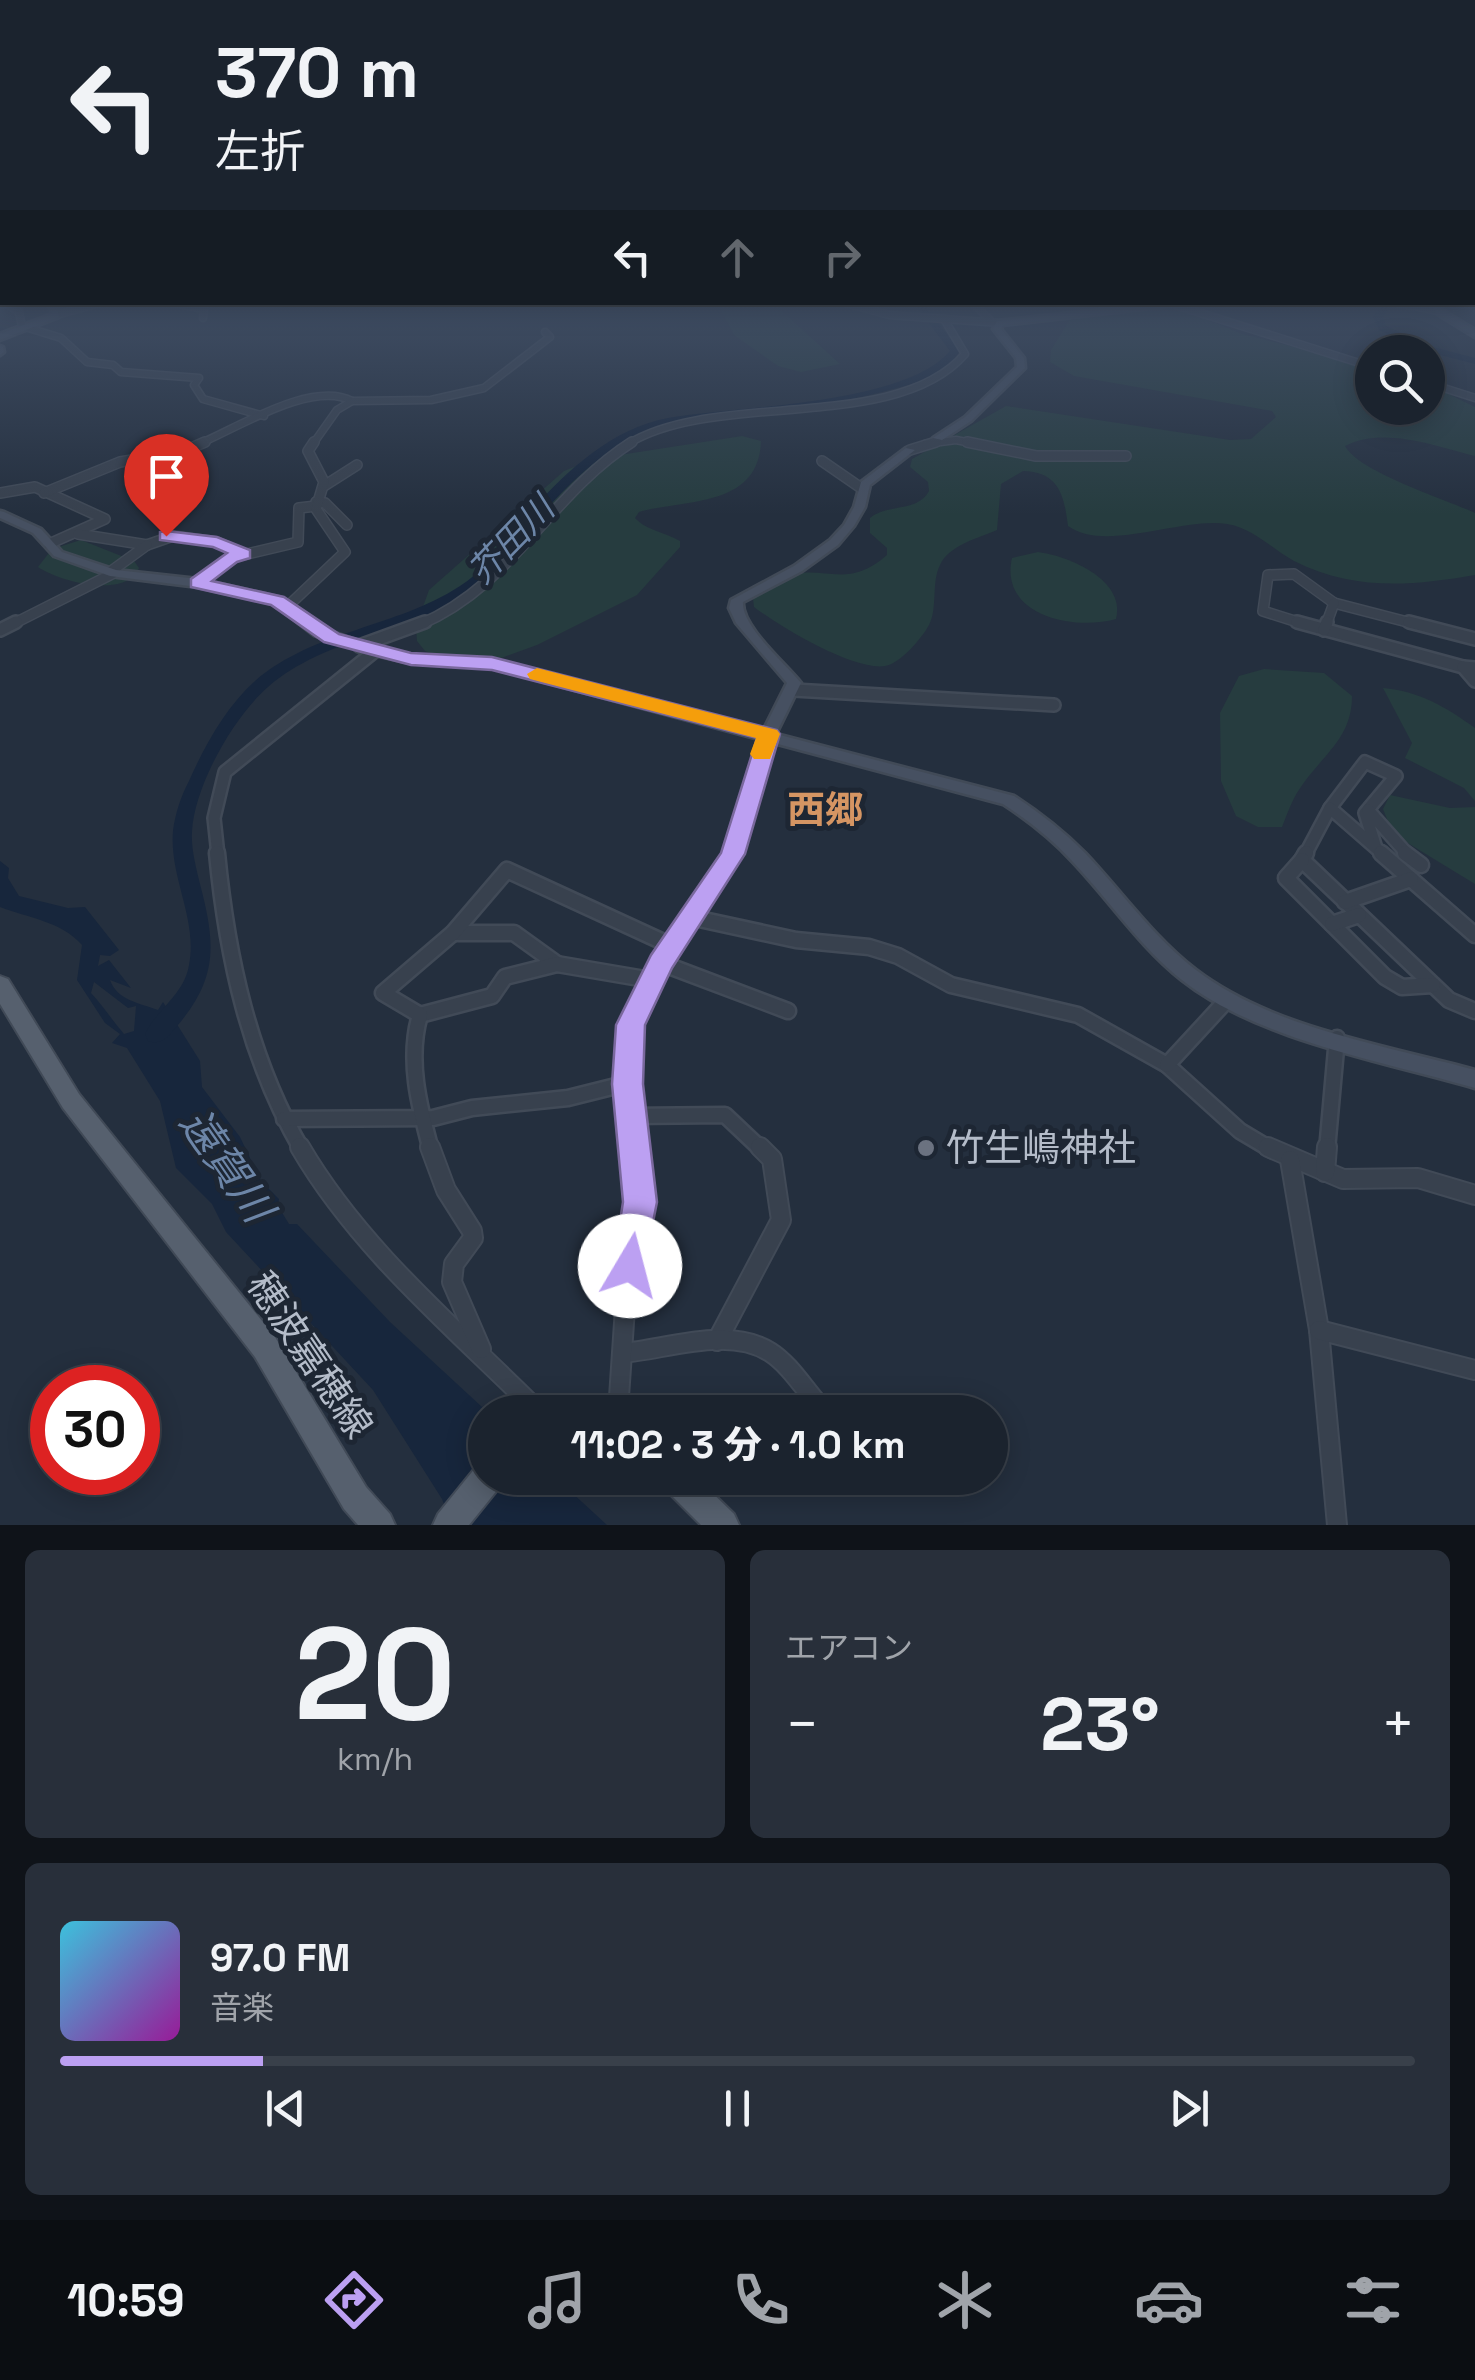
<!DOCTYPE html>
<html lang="ja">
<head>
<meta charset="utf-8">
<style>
	:root { --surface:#1b232e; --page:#282f3a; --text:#f1f3f6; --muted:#a0a4aa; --line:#39404a; --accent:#bca0f2 }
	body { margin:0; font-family:"Space Grotesk","Noto Sans JP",sans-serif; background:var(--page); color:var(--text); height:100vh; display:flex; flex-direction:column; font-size:38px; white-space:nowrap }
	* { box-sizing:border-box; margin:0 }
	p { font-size:32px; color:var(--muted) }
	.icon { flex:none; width:55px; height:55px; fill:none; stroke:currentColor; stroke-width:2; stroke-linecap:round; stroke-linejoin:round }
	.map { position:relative; height:1525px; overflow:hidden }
	.drawer { display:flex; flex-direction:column; gap:25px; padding:25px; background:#0f1319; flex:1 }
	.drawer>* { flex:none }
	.top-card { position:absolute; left:0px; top:0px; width:1475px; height:305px; box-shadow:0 5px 25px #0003,0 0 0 2px var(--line); background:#1b232e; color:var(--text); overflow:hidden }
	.tools { position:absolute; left:1355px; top:335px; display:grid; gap:20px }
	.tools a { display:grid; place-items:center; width:90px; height:90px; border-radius:50%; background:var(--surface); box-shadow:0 5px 25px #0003,0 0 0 2px var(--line); font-size:50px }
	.speed { position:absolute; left:30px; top:1365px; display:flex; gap:20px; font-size:50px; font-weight:700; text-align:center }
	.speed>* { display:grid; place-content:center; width:130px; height:130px; border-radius:50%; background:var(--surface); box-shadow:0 5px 25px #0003,0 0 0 2px var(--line); line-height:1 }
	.speed .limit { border:15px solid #d22; background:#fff; color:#111 }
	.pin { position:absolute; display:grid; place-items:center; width:85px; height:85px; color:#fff; margin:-102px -42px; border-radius:50% 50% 50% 0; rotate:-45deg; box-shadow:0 0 10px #0007 }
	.pin .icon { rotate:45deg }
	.me { position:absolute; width:110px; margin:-55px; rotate:8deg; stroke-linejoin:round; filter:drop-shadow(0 0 8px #0008) }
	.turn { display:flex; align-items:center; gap:35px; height:210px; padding:0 50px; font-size:45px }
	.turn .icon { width:130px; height:130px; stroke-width:2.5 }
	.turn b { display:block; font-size:70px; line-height:85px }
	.lanes { display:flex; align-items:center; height:95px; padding:0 50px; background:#0003; justify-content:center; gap:50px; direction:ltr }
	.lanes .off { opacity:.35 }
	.big { font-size:75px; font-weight:800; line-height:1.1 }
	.drawer .widget { flex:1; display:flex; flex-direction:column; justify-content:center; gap:15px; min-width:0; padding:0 35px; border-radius:15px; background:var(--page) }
	.drawer .dial { align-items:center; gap:0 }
	.dial b { font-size:130px; line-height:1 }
	.song { display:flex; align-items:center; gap:30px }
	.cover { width:120px; height:120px; border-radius:15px; background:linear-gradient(135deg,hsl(190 70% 55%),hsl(300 70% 35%)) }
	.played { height:10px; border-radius:5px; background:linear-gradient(90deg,var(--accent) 15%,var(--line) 15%) }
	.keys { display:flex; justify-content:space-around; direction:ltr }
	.heat { display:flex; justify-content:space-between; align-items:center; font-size:55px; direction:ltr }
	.drawer .tiles { flex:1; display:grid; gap:25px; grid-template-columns:1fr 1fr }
	.widget:last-child { grid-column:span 2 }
	.trip { position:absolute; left:468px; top:1395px; width:540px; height:100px; border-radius:50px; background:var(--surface); box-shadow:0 5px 25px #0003,0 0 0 2px var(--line); font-weight:800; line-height:100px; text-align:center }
	.menu { display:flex; height:160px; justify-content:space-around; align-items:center; background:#0b0e12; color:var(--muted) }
	.menu .icon { width:70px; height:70px }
	.menu .current { color:var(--accent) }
	.menu b { font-size:45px; color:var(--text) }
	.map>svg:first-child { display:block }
	.green { fill:#263c3f }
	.water { fill:#17263c; fill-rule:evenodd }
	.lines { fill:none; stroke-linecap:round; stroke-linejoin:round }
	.river { fill:#17263c; fill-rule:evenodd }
	.street-far4-casing { stroke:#414a57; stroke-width:9 }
	.street-far3-casing { stroke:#414a57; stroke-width:12 }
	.street-far2-casing { stroke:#414a57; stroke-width:16 }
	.street-far1-casing { stroke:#414a57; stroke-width:19 }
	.street-casing { stroke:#414a57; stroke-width:22 }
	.secondary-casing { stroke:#414a57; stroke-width:5 }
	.primary-casing { stroke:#414a57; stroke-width:4 }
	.street-far4 { stroke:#38414e; stroke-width:6 }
	.street-far3 { stroke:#38414e; stroke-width:9 }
	.street-far2 { stroke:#38414e; stroke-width:11 }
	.street-far1 { stroke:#38414e; stroke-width:14 }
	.street { stroke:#38414e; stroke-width:18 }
	.secondary { fill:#465061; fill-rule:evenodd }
	.primary { fill:#56606e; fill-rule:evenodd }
	.route { fill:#bca0f2; stroke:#7a689d; stroke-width:2.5 }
	.slow { fill:#f59e0b }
	.worship-dot { fill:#6b7280; stroke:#1d2633; stroke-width:4 }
	.labels { text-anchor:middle; stroke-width:10; stroke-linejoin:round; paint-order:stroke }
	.water-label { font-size:35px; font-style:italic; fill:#6d86a8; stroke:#1d2633 }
	.quarter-label { font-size:38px; font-weight:bold; fill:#d59563; stroke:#1d2633 }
	.near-poi-label { font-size:38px; fill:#b4bcc9; stroke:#1d2633; text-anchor:start }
	.near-street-label { font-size:38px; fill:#b4bcc9; stroke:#1d2633 }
	.near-water-label { font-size:42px; font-style:italic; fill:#6d86a8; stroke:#1d2633 }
</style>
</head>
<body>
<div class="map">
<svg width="1475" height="1525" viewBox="0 0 1475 1525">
	<rect width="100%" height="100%" fill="#242f3e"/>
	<g class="green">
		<polygon points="723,302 773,303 840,364 801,372 778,366 734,335 720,308"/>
		<path d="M1173 306 1242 334 1372 366V408H1428V384L1475 407V456C1435 446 1384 426 1345 446 1359 472 1445 499 1475 513V575C1412 586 1353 591 1294 561 1272 549 1253 528 1227 524 1182 517 1105 553 1068 526 1064 495 1059 472 1023 471L1001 484 997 530C979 538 949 545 940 565 931 583 938 608 929 625 922 638 900 664 885 666 853 671 779 626 754 607L753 599C811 543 835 601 887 555V548L870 533V518C888 503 917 513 929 491L928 482 910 467 912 459 1006 406 1230 440 1251 439 1276 417 1272 411 1074 376 1050 362 1051 350 1069 321 1122 308Z"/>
		<path d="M742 436 761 441C759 508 685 499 639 512L635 518C647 531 665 532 680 541V547L637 595 537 645 485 664 461 663 425 651 417 641 416 626 429 590 564 471 594 459Z"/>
		<path d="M81 540 134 561 139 568C126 599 60 582 38 567L52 549Z"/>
		<path d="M1038 552C1069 556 1126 580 1116 619 1074 631 999 616 1012 558Z"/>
		<path d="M1264 669 1324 673 1352 696C1352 737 1325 753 1303 784 1293 797 1288 812 1282 827H1258L1236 816 1221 781 1220 713 1239 676Z"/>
		<path d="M1383 688C1419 691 1446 707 1475 728V801L1464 788 1405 758 1412 743Z"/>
		<polygon points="1390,795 1450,808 1475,807 1475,884 1393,834 1383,809"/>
	</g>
	<path class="water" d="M0 861 9 868 8 878 19 896 68 908 85 907 119 950 110 956 100 955 98 966 109 960 131 988 110 980C117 1000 139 1003 158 1010L163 1002 200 1061 202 1087 240 1137 261 1181 279 1199 278 1206 289 1224H297L390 1322 482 1407 493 1401 485 1412V1478H556L607 1525H452L442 1499 373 1390 226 1232 212 1204 176 1168 160 1101 127 1048 112 1043 120 1034 105 1023 77 980 82 945C61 921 28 918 0 907ZM94 982 128 1008 136 1006 134 1031 124 1034C112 1020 103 1006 91 993Z"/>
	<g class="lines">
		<g class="river">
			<path d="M913 302H922L960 351C956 356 951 364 946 369 933 379 912 384 897 388 843 403 788 411 733 417 711 420 687 420 665 426 603 442 559 494 519 541 505 558 491 578 472 591 410 634 327 636 268 687 234 716 194 786 192 832 191 849 196 867 200 884 215 942 219 976 178 1025 169 1035 163 1046 148 1041L145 1034C157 1009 184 995 189 965 198 919 169 877 173 831 175 814 181 796 189 781 205 745 226 707 255 681 314 630 396 628 460 586 481 573 496 551 512 532 553 485 603 430 668 418 738 406 904 405 950 351Z"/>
			<polygon points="1384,302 1393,302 1383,317 1386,326 1433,347 1475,358 1475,364 1425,351 1379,330 1373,317"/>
		</g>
		<g class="street-far4-casing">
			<g id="street-far4">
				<polyline points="4,302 19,312 22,326 61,338 87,362 113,365 121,372 199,378 194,385 203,399 264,416"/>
				<polyline points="168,302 204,309 203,318"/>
				<polyline points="842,302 889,315 1000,323"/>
				<polyline points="972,302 990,320"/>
				<polyline points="1393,302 1439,311"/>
				<polyline points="1175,305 1372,367"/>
				<polyline points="56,315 104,302"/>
				<polyline points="1428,383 1475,398"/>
				<path d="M199 444C239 427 312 380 352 401"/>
				<polyline points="313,444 337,410 352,401 431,400 484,388 550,337 545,332"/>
				<path d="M628 444C715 390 896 434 965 354L944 319"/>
				<polyline points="925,444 956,440 976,444"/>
			</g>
		</g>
		<g class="street-far3-casing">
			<g id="street-far3">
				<polyline points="967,442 1036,456 1126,456"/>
				<polyline points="910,450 936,442"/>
				<polyline points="822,461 864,490"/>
				<polyline points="324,486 357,465"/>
				<polyline points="0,493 35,487 105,519 49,544"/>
				<polyline points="44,493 120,462 182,452 205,442"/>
				<polyline points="316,502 325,503 347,525"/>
				<polyline points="78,534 147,545 173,536 217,542 244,554"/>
				<polyline points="110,572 147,545"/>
				<polyline points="198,583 230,558 298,542 299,508 316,506"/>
				<polyline points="288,606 345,552 316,509 324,482 308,451 314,442"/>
				<polyline points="11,625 114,573"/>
				<path d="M419 625C512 586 550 494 632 442"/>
				<polyline points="1307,625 1263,611 1268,575 1294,574 1334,603 1419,625"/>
				<polyline points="1326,625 1334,603"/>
			</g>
		</g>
		<g class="street-far2-casing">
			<g id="street-far2">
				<polyline points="1297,622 1463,667"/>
				<polyline points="1409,622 1475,639"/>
				<polyline points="0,630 16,622"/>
				<polyline points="1324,630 1327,622"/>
				<polyline points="359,646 425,622"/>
				<polyline points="1475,668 1463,667 1475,681"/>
				<polyline points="794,690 1054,705"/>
				<polyline points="1330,808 1365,762 1396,776 1365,813 1375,845"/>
				<polyline points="1368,810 1408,855"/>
				<polyline points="218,855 214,818 225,772 375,651"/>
				<polyline points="732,855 769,734"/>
				<polyline points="1305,855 1330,808 1384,855"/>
			</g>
		</g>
		<g class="street-far1-casing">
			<g id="street-far1">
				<path d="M217 853C227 957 249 1059 302 1150"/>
				<polyline points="1306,853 1302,860 1449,1000 1475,1011"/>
				<polyline points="1381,853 1475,935"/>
				<polyline points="1405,853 1421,865"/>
				<polyline points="1302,860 1286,878 1385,977 1402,987 1433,985"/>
				<polyline points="1345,902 1411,879"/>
				<polyline points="690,917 796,940 869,947 898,956 951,985 1078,1015 1167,1065 1240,1131 1272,1150"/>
				<polyline points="1332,924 1359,915"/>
				<polyline points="453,933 514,933 557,964"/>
				<polyline points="661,963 788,1011"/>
				<polyline points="420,1015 492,996 505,977 557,964 651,980"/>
				<polyline points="1167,1065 1226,1001"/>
				<polyline points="631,1116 725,1115 762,1150"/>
				<polyline points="284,1119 433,1118 472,1108 568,1098 628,1083"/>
				<path d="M431 1150C419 1106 407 1059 420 1015L383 993 453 933 507 870 672 946"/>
				<path d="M635 1150C631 1110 622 1065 631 1026 644 971 704 902 733 853"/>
				<polyline points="1327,1150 1337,1038"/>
			</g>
		</g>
		<g class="street-casing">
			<g id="street">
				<path d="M300 1147C360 1250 456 1329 539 1412"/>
				<polyline points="430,1147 446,1190 472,1231 473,1238 454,1264 452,1282 481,1349"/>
				<polyline points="1268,1147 1343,1179 1418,1178 1475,1195"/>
				<polyline points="1290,1160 1319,1330 1337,1525"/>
				<polyline points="1325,1172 1327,1147"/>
				<polyline points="1319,1330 1475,1370"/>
				<polyline points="717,1341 781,1220 772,1159 760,1147"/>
				<path d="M623 1353C667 1349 729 1326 770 1352 789 1364 803 1387 818 1404"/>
				<polyline points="618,1412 626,1293 640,1201 635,1147"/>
			</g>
		</g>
		<g class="secondary-casing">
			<g id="secondary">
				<polygon points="48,302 56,302 59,317 0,340 0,334 52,314"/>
				<polygon points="1173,302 1204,302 1003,325 1001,329 1024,358 1025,368 971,421 942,440 933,438 965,417 1017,367 1016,358 993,329 997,321"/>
				<polygon points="1431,302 1439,302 1442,310 1475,330 1475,337 1436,313"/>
				<polygon points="0,346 3,347 4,352 0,355"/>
				<path d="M906 448 915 450 870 485 865 507 854 526 838 545 802 571 743 602C741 626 785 663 801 683L776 734 1014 796C1040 813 1063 831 1085 853 1122 892 1153 937 1196 970 1272 1028 1384 1045 1475 1070V1088C1383 1061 1258 1040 1182 980 1140 947 1110 901 1073 862 1052 839 1029 821 1003 804L492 668 411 663 375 655 314 635 274 604 198 587 110 576 54 556 33 533 0 518V511L4 512 41 529 62 552 116 570 198 579 282 598 324 629 379 648 411 655 492 660 763 731 787 683 736 623 729 608 731 600 794 566 830 540 844 525 854 507 861 482Z"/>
			</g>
		</g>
		<g class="primary-casing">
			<g id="primary">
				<polygon points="0,976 8,979 79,1094 275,1337 366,1487 390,1514 395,1525 358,1525 344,1509 255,1357 63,1108 0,1004"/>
				<polygon points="485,1464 485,1478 502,1478 498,1489 469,1525 433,1525 438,1514 476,1467"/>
				<polygon points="661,1478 697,1478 734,1514 739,1525 701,1525 665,1489"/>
			</g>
		</g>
		<use href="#street-far4" class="street-far4"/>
		<use href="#street-far3" class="street-far3"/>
		<use href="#street-far2" class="street-far2"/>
		<use href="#street-far1" class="street-far1"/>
		<use href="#street" class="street"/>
		<use href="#secondary" class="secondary"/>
		<use href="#primary" class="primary"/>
	</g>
	<linearGradient id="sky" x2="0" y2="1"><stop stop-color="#141a22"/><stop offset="0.59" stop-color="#3f4d63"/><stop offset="1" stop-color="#3f4d63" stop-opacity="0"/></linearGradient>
	<rect width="1475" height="515" fill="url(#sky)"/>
	<polygon class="route" points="166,531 217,537 250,550 250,558 237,562 212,581 284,597 339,634 411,653 492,657 777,730 780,734 745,854 672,968 645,1025 643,1084 657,1202 642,1278 630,1283 618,1278 613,1266 623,1202 612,1084 616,1025 651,955 721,853 757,738 492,670 411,665 324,642 271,605 191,587 191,579 227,553 213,547 160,540 160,532"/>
	<polygon class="slow" points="537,668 777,730 780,734 770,759 754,759 750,754 756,738 530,679 527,674"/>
	<circle class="worship-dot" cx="926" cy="1148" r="10"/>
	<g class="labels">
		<g class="water-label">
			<text transform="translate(511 540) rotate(-46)" y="12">芥田川</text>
		</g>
		<g class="quarter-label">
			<text x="825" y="823">西郷</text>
		</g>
		<g class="near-poi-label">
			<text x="946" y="1161">竹生嶋神社</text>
		</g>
		<g class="near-street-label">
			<text transform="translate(310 1355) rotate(56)" y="13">穂波嘉穂線</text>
		</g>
		<g class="near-water-label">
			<text transform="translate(227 1165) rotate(55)" y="15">遠賀川</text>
		</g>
	</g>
</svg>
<div class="tools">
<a><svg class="icon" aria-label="search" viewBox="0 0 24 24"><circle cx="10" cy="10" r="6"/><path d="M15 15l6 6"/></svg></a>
</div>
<div class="speed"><div class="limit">30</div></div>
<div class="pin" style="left:166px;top:536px;background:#d93025"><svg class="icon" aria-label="arrive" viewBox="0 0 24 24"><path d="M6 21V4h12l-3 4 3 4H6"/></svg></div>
<svg class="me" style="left:630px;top:1266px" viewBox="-20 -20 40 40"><circle r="19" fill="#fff"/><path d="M0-13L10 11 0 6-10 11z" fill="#bca0f2"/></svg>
<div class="trip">11:02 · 3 分 · 1.0 km</div>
<div class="top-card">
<div class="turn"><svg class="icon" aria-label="left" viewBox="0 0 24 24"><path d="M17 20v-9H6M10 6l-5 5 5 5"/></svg><div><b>370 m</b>左折</div></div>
<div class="lanes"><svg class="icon" aria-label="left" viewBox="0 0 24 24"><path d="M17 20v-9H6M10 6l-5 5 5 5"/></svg><svg class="icon off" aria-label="ahead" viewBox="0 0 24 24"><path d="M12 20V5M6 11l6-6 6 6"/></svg><svg class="icon off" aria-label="right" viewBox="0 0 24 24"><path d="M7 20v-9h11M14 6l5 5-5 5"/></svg></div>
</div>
</div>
<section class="drawer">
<div class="tiles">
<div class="widget dial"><b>20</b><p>km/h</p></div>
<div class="widget"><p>エアコン</p>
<div class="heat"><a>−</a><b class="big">23°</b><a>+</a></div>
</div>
<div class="widget">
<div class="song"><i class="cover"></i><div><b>97.0 FM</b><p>音楽</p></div></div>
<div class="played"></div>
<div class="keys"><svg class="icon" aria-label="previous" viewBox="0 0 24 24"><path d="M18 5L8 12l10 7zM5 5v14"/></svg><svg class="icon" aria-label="pause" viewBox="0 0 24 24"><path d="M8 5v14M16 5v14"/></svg><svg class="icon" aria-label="next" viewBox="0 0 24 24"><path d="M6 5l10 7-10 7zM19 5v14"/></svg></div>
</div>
</div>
</section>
<nav class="menu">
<b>10:59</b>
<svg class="icon current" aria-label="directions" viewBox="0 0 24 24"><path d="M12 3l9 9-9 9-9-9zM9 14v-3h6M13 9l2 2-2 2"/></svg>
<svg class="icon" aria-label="music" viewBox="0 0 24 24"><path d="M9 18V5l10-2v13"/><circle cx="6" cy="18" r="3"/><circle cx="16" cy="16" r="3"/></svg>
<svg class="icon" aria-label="phone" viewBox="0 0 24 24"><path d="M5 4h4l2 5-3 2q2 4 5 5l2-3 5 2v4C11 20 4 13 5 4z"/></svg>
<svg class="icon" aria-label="climate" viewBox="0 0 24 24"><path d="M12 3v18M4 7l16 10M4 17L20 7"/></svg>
<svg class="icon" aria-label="car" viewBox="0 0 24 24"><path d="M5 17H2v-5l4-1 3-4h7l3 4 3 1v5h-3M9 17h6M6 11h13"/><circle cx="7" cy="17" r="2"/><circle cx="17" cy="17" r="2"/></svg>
<svg class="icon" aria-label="filters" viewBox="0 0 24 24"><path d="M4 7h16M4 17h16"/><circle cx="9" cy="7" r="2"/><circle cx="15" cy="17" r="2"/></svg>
</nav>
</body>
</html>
